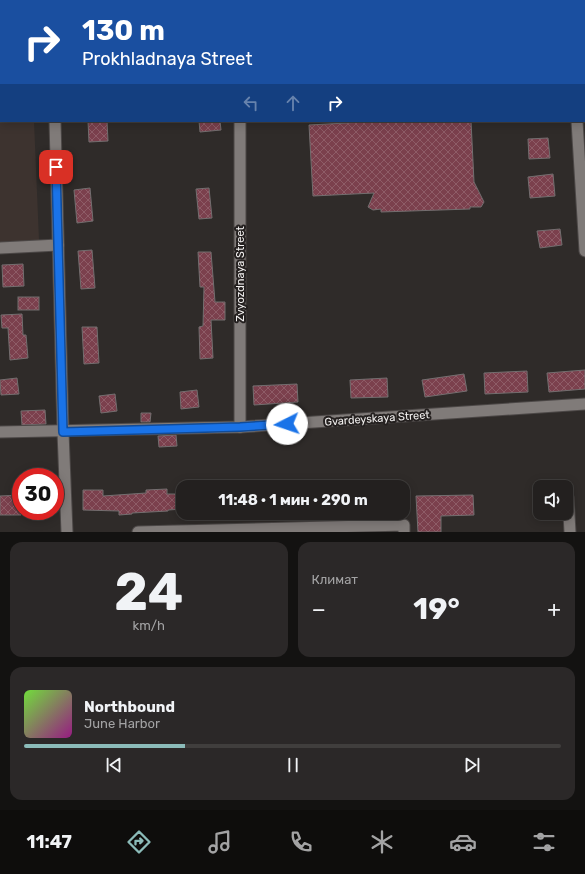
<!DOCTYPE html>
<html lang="ru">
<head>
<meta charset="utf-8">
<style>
	:root { --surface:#23201f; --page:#2b2828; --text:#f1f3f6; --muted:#a3a3a4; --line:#403e3d; --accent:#8bbbb9 }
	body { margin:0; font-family:Rubik,sans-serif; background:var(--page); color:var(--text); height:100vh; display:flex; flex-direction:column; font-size:15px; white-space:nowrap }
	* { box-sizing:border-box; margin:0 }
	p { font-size:13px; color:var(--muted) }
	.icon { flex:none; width:22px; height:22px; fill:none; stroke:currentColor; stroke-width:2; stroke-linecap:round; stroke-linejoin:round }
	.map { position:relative; height:532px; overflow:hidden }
	.sheet { display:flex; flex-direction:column; gap:10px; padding:10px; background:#131211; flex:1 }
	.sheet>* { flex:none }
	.banner { position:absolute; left:0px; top:0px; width:585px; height:122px; box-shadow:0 2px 10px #0003,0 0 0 1px var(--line); background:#1a4fa0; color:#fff; overflow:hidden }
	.tools { position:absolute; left:533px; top:480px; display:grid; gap:8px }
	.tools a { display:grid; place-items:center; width:40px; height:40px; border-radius:8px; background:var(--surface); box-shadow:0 2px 10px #0003,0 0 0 1px var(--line); font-size:20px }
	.speed { position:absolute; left:12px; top:468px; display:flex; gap:8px; font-size:20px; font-weight:700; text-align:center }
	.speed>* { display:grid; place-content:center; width:52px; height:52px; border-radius:50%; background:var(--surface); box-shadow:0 2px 10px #0003,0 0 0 1px var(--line); line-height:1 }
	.speed .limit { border:6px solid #d22; background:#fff; color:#111 }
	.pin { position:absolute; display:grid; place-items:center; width:34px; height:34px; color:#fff; margin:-17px; border-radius:8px; box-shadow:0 2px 6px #0006 }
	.me { position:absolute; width:44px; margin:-22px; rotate:266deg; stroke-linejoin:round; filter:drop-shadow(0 0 3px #0008) }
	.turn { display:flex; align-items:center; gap:14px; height:84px; padding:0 16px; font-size:18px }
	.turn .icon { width:52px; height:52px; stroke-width:2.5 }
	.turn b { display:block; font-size:28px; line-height:34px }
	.lanes { display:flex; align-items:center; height:38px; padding:0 16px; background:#0003; justify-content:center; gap:20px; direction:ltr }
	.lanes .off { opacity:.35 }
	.big { font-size:30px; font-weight:700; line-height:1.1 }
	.sheet .widget { flex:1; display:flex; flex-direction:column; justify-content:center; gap:6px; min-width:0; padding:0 14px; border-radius:12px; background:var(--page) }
	.sheet .dial { align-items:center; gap:0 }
	.dial b { font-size:52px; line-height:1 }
	.song { display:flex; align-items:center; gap:12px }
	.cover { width:48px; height:48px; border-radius:6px; background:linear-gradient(135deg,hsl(100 70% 55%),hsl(310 70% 35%)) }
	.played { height:4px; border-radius:2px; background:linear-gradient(90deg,var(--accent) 30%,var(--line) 30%) }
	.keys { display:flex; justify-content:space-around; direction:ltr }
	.heat { display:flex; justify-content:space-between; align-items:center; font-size:22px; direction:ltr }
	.sheet .tiles { flex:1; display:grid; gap:10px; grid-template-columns:1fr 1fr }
	.widget:last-child { grid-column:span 2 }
	.trip { position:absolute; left:176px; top:480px; width:234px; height:40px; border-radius:12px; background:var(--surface); box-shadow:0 2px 10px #0003,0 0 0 1px var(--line); font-weight:700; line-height:40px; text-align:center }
	.tab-bar { display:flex; height:64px; justify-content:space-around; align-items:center; background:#0e0d0c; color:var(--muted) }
	.tab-bar .icon { width:28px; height:28px }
	.tab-bar .active { color:var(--accent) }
	.tab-bar b { font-size:18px; color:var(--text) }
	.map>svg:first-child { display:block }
	.built { fill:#3d332f }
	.park { fill:url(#park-tufts) }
	.building { fill:url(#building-cross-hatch); stroke:#736e6f }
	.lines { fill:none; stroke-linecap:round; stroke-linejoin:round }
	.street-casing { stroke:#4c4847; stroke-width:13 }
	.street { stroke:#807b79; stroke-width:11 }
	.route-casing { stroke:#114b97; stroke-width:10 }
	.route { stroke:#1a73e8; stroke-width:7 }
	.labels { text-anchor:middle; stroke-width:4; stroke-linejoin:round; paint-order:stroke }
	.street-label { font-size:11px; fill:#f3f1f0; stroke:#252120 }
</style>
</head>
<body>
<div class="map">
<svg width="585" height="532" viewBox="0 0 585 532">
	<defs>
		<pattern id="park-tufts" width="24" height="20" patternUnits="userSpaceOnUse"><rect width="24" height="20" fill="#42420f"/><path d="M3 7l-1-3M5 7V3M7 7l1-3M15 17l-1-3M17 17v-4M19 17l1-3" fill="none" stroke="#5e5e32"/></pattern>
		<pattern id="building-cross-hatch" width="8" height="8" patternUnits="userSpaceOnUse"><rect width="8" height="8" fill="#7b404d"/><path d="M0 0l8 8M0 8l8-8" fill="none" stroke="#8e5c67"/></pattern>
	</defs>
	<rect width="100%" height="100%" fill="#2f2b29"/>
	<polygon class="built" points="0,87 1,87 1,121 34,121 39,240 0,243"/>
	<rect class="park" x="55" y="0" width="315" height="1"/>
	<g class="building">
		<polygon points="88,121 107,121 108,141 89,142"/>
		<polygon points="199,121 220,121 221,130 200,132"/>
		<polygon points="384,121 471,121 474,182 484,202 481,207 470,207 470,209 381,212 381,209 373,210 368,207 374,193 313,196 309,125"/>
		<polygon points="548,138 550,158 529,159 528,139"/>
		<polygon points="553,174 555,196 530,198 528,177"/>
		<polygon points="90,188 93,221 77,223 74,190"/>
		<polygon points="209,188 212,218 199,219 196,189"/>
		<polygon points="560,229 562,245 540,248 537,231"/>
		<polygon points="92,250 95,288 81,289 78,251"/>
		<polygon points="198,252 211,252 215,302 225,302 225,320 211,320 213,358 200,359 199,327 203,326 204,287 200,287"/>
		<polygon points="23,264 24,286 3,287 2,265"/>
		<rect x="18" y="297" width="21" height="13"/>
		<polygon points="22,314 23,335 26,335 28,358 10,360 8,328 2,328 1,315"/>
		<polygon points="82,327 97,327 99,363 84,364"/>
		<polygon points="585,370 585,389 549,392 547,373"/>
		<polygon points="527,371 528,392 485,394 484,373"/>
		<polygon points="464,374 467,391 425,397 422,380"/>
		<polygon points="17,378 19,394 1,395 0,380"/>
		<polygon points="387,378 388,397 351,398 350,380"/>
		<polygon points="297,384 298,402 254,405 253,386"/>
		<polygon points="197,390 199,407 181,409 180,392"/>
		<polygon points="115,394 117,411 101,413 99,396"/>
		<polygon points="45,410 46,424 22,425 21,411"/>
		<polygon points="141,413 151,413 150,422 141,422"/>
		<polygon points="176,435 177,446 159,447 158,436"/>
		<polygon points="167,489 167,494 183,494 183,509 168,510 168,511 132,513 132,514 119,515 119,511 83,510 83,490 103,490 103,496 146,493 146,490"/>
		<polygon points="21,495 21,515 0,515 0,496"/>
		<polygon points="473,495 474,515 441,516 441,532 418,532 416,496"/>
	</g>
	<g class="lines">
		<g class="street-casing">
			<g id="street">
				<polyline points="50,0 50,1"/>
				<polyline points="386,0 386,1"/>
				<polyline points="584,45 585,45"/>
				<polyline points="0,73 1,73"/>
				<polyline points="55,121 63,432 67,532"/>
				<polyline points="577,121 585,251"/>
				<polyline points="0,248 58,245"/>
				<polyline points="240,427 240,121"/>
				<polyline points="0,432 240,427 585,404"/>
				<polyline points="568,497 570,532"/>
				<polyline points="138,532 404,525 404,532"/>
			</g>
		</g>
		<use href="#street" class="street"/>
	</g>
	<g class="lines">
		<g class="route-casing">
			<polyline id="route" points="56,167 63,432 240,427 287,424"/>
		</g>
		<use href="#route" class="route"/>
	</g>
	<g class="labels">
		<g class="street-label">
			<text transform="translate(240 274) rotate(-90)" y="4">Zvyozdnaya Street</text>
			<text transform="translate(377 418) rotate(-4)" y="4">Gvardeyskaya Street</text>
		</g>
	</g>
</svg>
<div class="tools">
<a><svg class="icon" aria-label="sound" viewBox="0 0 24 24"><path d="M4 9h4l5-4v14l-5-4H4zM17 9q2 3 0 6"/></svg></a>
</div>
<div class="speed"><div class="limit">30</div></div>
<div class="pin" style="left:56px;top:167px;background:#d93025"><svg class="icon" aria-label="arrive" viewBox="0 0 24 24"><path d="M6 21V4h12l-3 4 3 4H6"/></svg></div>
<svg class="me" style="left:287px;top:424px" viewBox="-20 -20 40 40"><circle r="19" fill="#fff"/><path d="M0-13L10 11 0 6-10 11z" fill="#1a73e8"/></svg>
<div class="trip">11:48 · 1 мин · 290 m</div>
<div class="banner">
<div class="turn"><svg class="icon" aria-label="right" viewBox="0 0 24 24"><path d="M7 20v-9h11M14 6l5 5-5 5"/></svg><div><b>130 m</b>Prokhladnaya Street</div></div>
<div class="lanes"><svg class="icon off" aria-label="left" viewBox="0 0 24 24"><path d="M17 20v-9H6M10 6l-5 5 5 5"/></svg><svg class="icon off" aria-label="ahead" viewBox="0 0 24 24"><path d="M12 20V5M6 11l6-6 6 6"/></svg><svg class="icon" aria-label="right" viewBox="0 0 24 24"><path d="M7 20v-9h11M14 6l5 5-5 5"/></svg></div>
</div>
</div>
<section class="sheet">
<div class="tiles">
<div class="widget dial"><b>24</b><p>km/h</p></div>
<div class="widget"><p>Климат</p>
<div class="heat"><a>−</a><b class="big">19°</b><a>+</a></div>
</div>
<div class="widget">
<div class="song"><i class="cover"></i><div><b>Northbound</b><p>June Harbor</p></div></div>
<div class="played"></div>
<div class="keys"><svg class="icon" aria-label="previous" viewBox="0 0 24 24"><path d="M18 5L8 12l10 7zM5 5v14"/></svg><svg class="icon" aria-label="pause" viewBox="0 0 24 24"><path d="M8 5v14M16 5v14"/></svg><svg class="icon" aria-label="next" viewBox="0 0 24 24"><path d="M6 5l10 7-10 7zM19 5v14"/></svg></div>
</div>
</div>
</section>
<nav class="tab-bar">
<b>11:47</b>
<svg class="icon active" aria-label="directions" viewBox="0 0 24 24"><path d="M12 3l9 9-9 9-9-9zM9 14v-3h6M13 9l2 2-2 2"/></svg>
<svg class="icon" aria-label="music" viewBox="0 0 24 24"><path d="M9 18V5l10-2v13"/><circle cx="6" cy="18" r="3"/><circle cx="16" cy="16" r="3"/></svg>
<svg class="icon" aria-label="phone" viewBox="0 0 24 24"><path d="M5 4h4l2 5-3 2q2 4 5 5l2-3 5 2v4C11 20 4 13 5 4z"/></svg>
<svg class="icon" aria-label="climate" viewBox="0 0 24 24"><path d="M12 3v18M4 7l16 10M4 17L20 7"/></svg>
<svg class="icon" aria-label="car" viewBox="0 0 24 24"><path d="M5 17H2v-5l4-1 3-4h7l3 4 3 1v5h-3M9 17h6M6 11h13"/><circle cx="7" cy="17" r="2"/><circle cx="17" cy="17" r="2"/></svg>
<svg class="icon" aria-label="filters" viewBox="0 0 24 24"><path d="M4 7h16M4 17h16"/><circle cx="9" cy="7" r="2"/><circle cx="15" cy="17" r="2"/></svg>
</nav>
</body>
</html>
